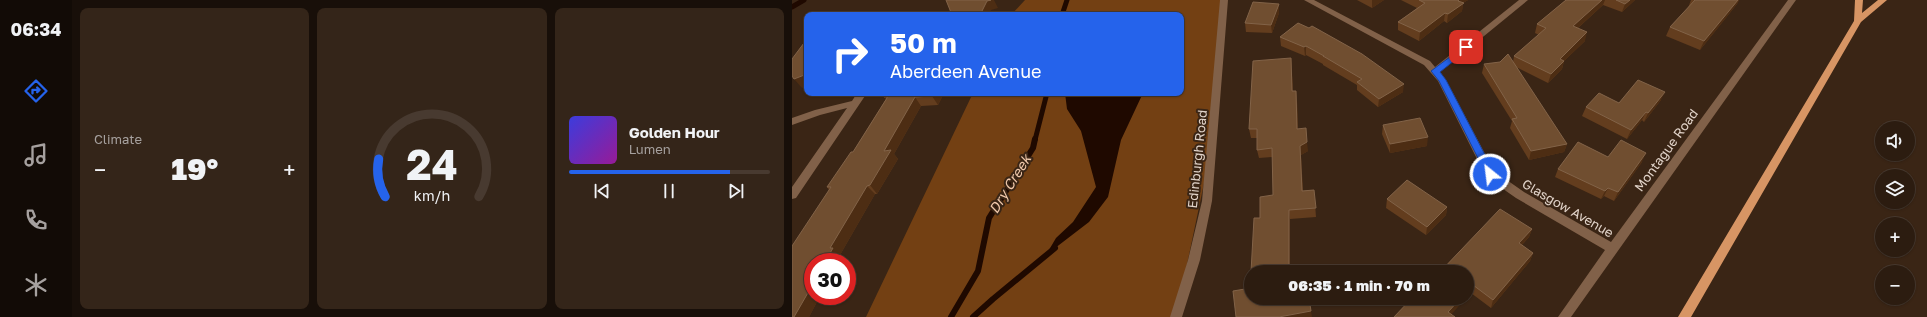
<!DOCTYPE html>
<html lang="en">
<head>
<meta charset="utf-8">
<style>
	:root { --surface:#2c1c10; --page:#342519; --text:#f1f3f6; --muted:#a6a19f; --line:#483a30; --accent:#2563eb }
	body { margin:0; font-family:"Golos Text",sans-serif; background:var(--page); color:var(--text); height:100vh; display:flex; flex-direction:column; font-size:15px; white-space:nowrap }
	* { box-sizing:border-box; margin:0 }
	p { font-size:13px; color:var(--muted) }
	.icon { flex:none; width:22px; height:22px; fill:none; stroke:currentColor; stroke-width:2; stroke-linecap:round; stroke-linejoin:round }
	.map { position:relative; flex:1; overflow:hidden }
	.sheet { display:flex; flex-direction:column; gap:8px; padding:8px; background:#180f09; width:720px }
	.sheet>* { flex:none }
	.guide { position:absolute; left:12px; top:12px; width:380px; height:84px; border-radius:8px; box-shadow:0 1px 3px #0004,0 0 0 1px var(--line); background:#2563eb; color:#fff; overflow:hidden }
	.tools { position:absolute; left:1083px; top:121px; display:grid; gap:8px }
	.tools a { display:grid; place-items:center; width:40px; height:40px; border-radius:50%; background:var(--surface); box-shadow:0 1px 3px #0004,0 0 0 1px var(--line); font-size:20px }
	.speed { position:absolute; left:12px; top:253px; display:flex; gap:8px; font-size:20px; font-weight:700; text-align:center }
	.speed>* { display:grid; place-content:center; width:52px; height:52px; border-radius:50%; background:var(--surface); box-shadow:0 1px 3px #0004,0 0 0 1px var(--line); line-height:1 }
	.speed .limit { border:6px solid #d22; background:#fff; color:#111 }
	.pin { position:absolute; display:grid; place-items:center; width:34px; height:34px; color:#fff; margin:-17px; border-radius:8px; box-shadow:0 2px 6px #0006 }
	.me { position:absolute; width:44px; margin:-22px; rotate:331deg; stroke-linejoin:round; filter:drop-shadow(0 0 3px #0008) }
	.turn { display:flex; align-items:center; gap:14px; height:84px; padding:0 20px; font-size:18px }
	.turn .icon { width:52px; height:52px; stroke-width:2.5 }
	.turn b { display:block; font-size:28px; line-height:34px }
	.big { font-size:30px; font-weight:800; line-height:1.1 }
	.sheet .widget { flex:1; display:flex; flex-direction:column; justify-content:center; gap:6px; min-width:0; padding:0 14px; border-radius:8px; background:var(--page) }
	.sheet .dial { align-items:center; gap:0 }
	.dial svg { height:104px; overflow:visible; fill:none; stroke:var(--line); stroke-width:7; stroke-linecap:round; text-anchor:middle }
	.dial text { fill:var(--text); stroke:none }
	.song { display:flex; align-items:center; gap:12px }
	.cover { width:48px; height:48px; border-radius:6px; background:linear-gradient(135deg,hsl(240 70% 55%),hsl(300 70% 35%)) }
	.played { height:4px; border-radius:2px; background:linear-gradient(90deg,var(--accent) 80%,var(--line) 80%) }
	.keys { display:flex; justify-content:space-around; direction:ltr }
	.heat { display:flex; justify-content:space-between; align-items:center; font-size:22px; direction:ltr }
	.sheet .tiles { flex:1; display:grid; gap:8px; grid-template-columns:repeat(3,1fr) }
	.trip { position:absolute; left:452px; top:265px; width:230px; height:40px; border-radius:20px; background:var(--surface); box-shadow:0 1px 3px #0004,0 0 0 1px var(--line); font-weight:800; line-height:40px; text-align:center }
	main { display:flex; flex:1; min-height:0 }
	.dock { display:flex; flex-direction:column; width:72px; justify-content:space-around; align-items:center; background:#120b06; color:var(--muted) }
	.dock .icon { width:28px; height:28px }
	.dock .selected { color:var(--accent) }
	.dock b { font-size:18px; color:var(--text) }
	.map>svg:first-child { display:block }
	.green { fill:#734013 }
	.water { fill:#1f0900 }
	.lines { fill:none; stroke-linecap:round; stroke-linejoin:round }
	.stream-far1 { stroke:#1f0900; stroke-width:5 }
	.stream { stroke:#1f0900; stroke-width:6 }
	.minor { fill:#816149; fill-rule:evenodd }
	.major { fill:#d79564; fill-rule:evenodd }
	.wall { fill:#633d1e }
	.shaded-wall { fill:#4d2d13 }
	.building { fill:#704e30; stroke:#826348 }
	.route { fill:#2563eb; stroke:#184099 }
	.labels { text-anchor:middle; stroke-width:4; stroke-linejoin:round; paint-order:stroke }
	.street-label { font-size:13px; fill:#e2d4ca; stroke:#3a2515 }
	.water-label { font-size:14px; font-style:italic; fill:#f1c9ac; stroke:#3a2515 }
</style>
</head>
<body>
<main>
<nav class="dock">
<b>06:34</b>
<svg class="icon selected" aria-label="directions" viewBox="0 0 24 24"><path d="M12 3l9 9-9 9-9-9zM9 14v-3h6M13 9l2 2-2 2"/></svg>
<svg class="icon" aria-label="music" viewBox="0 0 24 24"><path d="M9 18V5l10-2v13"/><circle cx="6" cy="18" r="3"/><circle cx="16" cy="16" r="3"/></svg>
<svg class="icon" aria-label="phone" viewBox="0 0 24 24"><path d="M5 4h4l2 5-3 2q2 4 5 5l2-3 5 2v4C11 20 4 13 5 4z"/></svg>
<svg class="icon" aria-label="climate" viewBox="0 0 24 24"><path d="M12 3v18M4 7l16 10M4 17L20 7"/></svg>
</nav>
<section class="sheet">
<div class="tiles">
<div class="widget"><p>Climate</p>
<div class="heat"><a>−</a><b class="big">19°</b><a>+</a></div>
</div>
<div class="widget dial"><svg viewBox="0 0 100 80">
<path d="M14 69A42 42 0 1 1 86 69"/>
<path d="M14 69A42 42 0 0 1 9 40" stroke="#2563eb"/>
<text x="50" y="56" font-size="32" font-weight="700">24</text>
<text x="50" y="72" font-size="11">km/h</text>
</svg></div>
<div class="widget">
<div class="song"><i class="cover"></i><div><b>Golden Hour</b><p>Lumen</p></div></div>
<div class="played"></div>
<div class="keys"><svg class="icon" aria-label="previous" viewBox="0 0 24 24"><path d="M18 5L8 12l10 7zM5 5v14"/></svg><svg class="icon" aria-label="pause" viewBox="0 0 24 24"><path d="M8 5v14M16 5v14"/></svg><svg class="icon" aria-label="next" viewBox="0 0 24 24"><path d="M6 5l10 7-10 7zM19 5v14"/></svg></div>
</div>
</div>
</section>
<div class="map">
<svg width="1135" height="317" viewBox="0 0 1135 317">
	<rect width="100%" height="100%" fill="#3a2515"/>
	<polygon class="green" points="233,0 431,0 420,145 384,317 74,317 181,93 389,93 389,15 219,15"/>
	<polygon class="water" points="273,93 351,93 329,140 316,197 297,222 254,255 264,238 281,222 304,187 289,131 275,109"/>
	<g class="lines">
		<g class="stream-far1">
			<polyline points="0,7 12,0"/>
			<polyline points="270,15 275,0"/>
			<polyline points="243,140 255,93"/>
		</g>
		<g class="stream">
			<polyline points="159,317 186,271 197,218 241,148 243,139"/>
			<polyline points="181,317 201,299 263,248"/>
		</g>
		<g class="minor">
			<polygon points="428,0 436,0 420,201 408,260 390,317 378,317 396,260 410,201"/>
			<polygon points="512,0 522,0 638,61 643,67 727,0 736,0 648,72 654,80 702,171 732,192 819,242 996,0 1004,0 779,317 766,317 813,250 724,198 694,177 646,81 632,65"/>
			<polygon points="65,93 75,93 4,198 0,199 0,187 55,108 28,115 0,125 0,118 23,110 60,101"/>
		</g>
		<polygon class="major" points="1063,0 1071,0 1070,13 1086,0 1095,0 1069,22 899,317 886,317 1062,21"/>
	</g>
	<g class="wall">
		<polygon points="565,0 592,0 580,8"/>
		<polygon points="609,0 676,0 671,3 670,11 655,23 652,21 627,41 606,30 606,22 625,8"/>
		<polygon points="774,0 843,0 830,12 811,5 786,28 793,41 772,61 770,69 756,83 724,67 775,144 772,152 737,160 718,128 720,121 690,73 692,64 721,62 722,56 747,35 743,33 745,24"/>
		<polygon points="899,0 947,0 945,4 908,50 874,36 878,27 896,8"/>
		<polygon points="487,4 487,13 480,33 454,32 453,23"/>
		<polygon points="506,23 611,92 586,107 565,90 565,85 531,65 531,64 514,55 513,56 489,46 488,37"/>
		<polygon points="499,58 501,91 504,91 505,100 506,129 516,151 509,155 511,191 522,190 524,217 498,219 468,218 481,195 481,157 467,158 465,150 465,138 459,138 457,129"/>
		<polygon points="152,93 146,105 129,106 102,154 106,159 85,194 83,194 48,255 50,256 47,262 21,262 21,296 28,296 17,317 0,317 37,190 35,187 61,152 94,99 92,97"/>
		<polygon points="869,100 852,122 850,120 835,139 790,116 794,107 827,103"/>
		<polygon points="591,125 635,146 598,153 590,134"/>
		<polygon points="816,157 850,162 822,201 812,196 809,199 763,177 766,169"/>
		<polygon points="595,199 655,207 654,215 634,235 594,208"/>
		<polygon points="740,229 737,237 730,245 741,253 738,261 699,308 679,293 675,297 675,272"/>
	</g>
	<g class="shaded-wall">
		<polygon points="199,0 202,0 206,8 199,10 197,15 188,15 195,1"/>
		<polygon points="580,0 592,0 580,8"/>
		<polygon points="667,0 676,0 671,3 670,11 655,23 656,14"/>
		<polygon points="810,0 813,0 811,5 778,35 781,26"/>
		<polygon points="838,0 843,0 830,12 833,4"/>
		<polygon points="946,0 947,0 945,4 908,50 912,41"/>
		<polygon points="487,4 487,13 480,33 479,25"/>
		<polygon points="653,13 652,21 627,41 628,32"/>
		<polygon points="795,32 793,41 772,61 770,69 756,83 759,74 768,59"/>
		<polygon points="514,46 514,55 513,56 512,47"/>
		<polygon points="499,58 500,67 501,100 500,91"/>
		<polygon points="15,74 15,86 10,88 2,79"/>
		<polygon points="612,84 611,92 586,107 587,99"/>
		<polygon points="504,91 505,100 506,137 505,129"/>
		<polygon points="873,92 869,100 852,122 856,113"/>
		<polygon points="141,93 152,93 146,105 140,96"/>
		<polygon points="123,97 129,106 102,154 106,159 85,194 78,185 92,151"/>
		<polygon points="854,112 850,120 835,139 839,130"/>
		<polygon points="636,137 635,146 598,153 598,144"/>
		<polygon points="515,142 516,151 509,155 511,200 508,146"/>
		<polygon points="775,144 772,152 737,160 739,151"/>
		<polygon points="854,153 850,162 822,201 826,192"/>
		<polygon points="75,186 83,194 48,255 50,256 47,262 33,262 38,248"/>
		<polygon points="816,188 812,196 809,199 813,191"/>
		<polygon points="655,207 654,215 634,235 635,227"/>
		<polygon points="497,210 498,219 498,272 497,272"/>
		<polygon points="740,229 737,237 724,251 727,243"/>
		<polygon points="741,253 738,261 699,308 701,300"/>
		<polygon points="21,284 21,296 28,296 17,317 2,317"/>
		<polygon points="681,285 679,293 675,297 675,292"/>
		<polygon points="669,298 674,298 657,317 656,312"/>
		<polygon points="519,311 520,317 487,317"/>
	</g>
	<g class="building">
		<polygon points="154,0 199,0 195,1 188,15 160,15"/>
		<polygon points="627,0 667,0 666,1 672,3 656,14 653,13 628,32 606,22 633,3"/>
		<polygon points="774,0 810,0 781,26 795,32 768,59 772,61 759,74 722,56 754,28 745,24"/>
		<polygon points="824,0 838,0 833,4"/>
		<polygon points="902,0 946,0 912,41 878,27 903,0"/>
		<polygon points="461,2 487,4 479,25 453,23"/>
		<polygon points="506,23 517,28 520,26 570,54 612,84 587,99 565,82 570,79 531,56 532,56 514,46 512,47 488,37"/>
		<polygon points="15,39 15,74 2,79 0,76 0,59"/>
		<polygon points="716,54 775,144 739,151 720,119 725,118 692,64 708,62"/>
		<polygon points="499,58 500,91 504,91 505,129 514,128 515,142 508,146 510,191 522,190 524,208 497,210 497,272 459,272 462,218 468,218 468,197 481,195 480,148 465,150 465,129 457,129 461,61"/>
		<polygon points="846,80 873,92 856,113 854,112 839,130 794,107 807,93 827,103"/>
		<polygon points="94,93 141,93 140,96 123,97 92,151 99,150 78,185 75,186 38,248 41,248 33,262 21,262 21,284 2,317 0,317 0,246 39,187 35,187 59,152 61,152 95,98 95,96 92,97"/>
		<polygon points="628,118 636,137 598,144 591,125"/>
		<polygon points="829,140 854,153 826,192 816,188 813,191 766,169 786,142 816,157"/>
		<polygon points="615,180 655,207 635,227 595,199"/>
		<polygon points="708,209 740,229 727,243 741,253 701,300 681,285 675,292 675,272 648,272"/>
		<polygon points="459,281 459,298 517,298 519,311 487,317 444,317 441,291 459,288"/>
		<polygon points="620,298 669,298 656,312 663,317 602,317"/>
	</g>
	<polygon class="route" points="674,45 678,47 677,49 648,72 654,80 703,174 698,177 695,176 647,81 639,71"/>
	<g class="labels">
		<g class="street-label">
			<text transform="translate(874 150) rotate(-54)" y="5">Montague Road</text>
			<text transform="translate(405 159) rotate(-84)" y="5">Edinburgh Road</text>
			<text transform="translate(776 208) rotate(30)" y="5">Glasgow Avenue</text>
		</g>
		<g class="water-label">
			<text transform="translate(218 184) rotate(-58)" y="5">Dry Creek</text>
		</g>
	</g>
</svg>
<div class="tools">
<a><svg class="icon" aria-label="sound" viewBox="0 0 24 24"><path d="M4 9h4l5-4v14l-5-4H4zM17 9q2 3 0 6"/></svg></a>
<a><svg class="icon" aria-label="layers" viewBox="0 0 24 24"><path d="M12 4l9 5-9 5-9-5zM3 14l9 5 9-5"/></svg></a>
<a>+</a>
<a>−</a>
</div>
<div class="speed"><div class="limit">30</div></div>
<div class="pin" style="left:674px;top:47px;background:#d93025"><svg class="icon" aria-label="arrive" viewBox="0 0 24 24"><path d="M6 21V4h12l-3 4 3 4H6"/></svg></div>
<svg class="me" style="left:698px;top:174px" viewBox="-20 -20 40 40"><circle r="17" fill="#2563eb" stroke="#fff" stroke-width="3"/><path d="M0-11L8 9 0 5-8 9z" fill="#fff"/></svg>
<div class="trip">06:35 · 1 min · 70 m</div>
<div class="guide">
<div class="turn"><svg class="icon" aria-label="right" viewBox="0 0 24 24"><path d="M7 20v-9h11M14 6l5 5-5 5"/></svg><div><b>50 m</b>Aberdeen Avenue</div></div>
</div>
</div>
</main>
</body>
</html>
